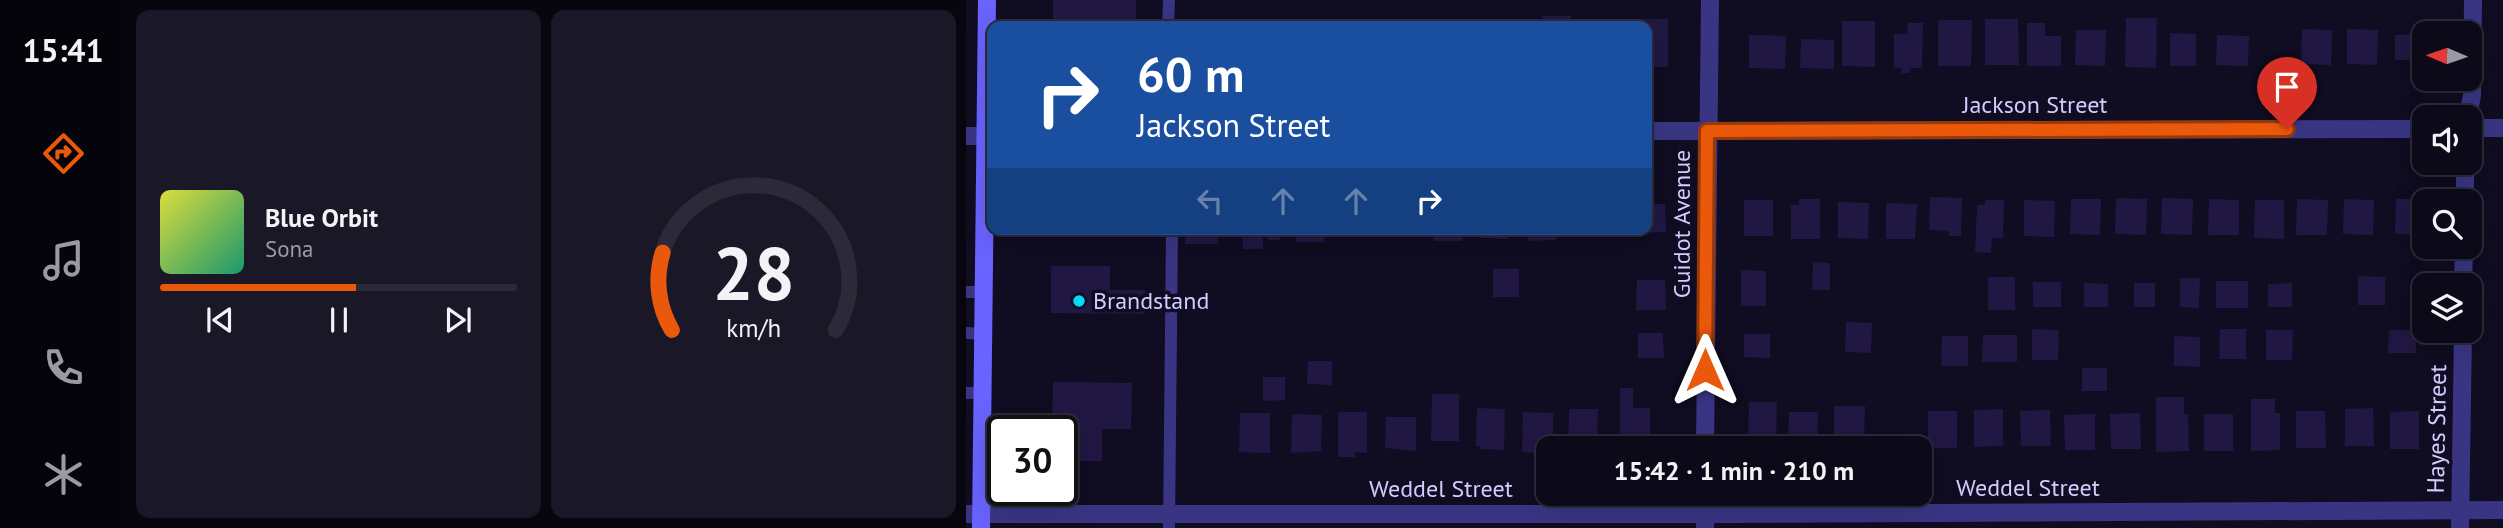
<!DOCTYPE html>
<html lang="en">
<head>
<meta charset="utf-8">
<style>
	:root { --surface:#0c0919; --page:#1a1726; --text:#f1f3f6; --muted:#9a9aa2; --line:#2c2a38; --accent:#ea580c }
	body { margin:0; font-family:"PT Sans",sans-serif; background:var(--page); color:var(--text); height:100vh; display:flex; flex-direction:column; font-size:26px; white-space:nowrap }
	* { box-sizing:border-box; margin:0 }
	p { font-size:23px; color:var(--muted) }
	.icon { flex:none; width:38px; height:38px; fill:none; stroke:currentColor; stroke-width:2; stroke-linecap:round; stroke-linejoin:round }
	.map { position:relative; flex:1; overflow:hidden }
	.sheet { display:flex; flex-direction:column; gap:10px; padding:10px; background:#07050e; width:840px }
	.sheet>* { flex:none }
	.hud { position:absolute; left:21px; top:21px; width:665px; height:214px; border-radius:14px; box-shadow:0 7px 28px #0002,0 0 0 2px var(--line); background:#1a4fa0; color:#fff; overflow:hidden }
	.needle { width:46px; rotate:272deg }
	.fabs { position:absolute; left:1446px; top:21px; display:grid; gap:14px }
	.fabs a { display:grid; place-items:center; width:70px; height:70px; border-radius:14px; background:var(--surface); box-shadow:0 7px 28px #0002,0 0 0 2px var(--line); font-size:35px }
	.speed { position:absolute; left:21px; top:415px; display:flex; gap:14px; font-size:35px; font-weight:700; text-align:center }
	.speed>* { display:grid; place-content:center; width:91px; height:91px; border-radius:50%; background:var(--surface); box-shadow:0 7px 28px #0002,0 0 0 2px var(--line); line-height:1 }
	.speed .limit { border:4px solid #111; border-radius:10px; background:#fff; color:#111 }
	.pin { position:absolute; display:grid; place-items:center; width:60px; height:60px; color:#fff; margin:-72px -30px; border-radius:50% 50% 50% 0; rotate:-45deg; box-shadow:0 0 7px #0007 }
	.pin .icon { rotate:45deg }
	.me { position:absolute; width:77px; margin:-38px; rotate:0deg; stroke-linejoin:round; filter:drop-shadow(0 0 5px #0008) }
	.turn { display:flex; align-items:center; gap:24px; height:147px; padding:0 35px; font-size:32px }
	.turn .icon { width:91px; height:91px; stroke-width:2.5 }
	.turn b { display:block; font-size:49px; line-height:60px }
	.lanes { display:flex; align-items:center; height:66px; padding:0 35px; background:#0003; justify-content:center; gap:35px; direction:ltr }
	.lanes .off { opacity:.35 }
	.sheet .tile { flex:1; display:flex; flex-direction:column; justify-content:center; gap:10px; min-width:0; padding:0 24px; border-radius:14px; background:var(--page) }
	.sheet .dial { align-items:center; gap:0 }
	.dial svg { height:182px; overflow:visible; fill:none; stroke:var(--line); stroke-width:7; stroke-linecap:round; text-anchor:middle }
	.dial text { fill:var(--text); stroke:none }
	.song { display:flex; align-items:center; gap:21px }
	.cover { width:84px; height:84px; border-radius:10px; background:linear-gradient(135deg,hsl(60 70% 55%),hsl(160 70% 35%)) }
	.played { height:7px; border-radius:4px; background:linear-gradient(90deg,var(--accent) 55%,var(--line) 55%) }
	.keys { display:flex; justify-content:space-around; direction:ltr }
	.sheet .tiles { flex:1; display:grid; gap:10px; grid-template-columns:repeat(2,1fr) }
	.trip { position:absolute; left:570px; top:436px; width:396px; height:70px; border-radius:14px; background:var(--surface); box-shadow:0 7px 28px #0002,0 0 0 2px var(--line); font-weight:700; line-height:70px; text-align:center }
	main { display:flex; flex:1; min-height:0 }
	.menu { display:flex; flex-direction:column; width:126px; justify-content:space-around; align-items:center; background:#05040a; color:var(--muted) }
	.menu .icon { width:49px; height:49px }
	.menu .selected { color:var(--accent) }
	.menu b { font-size:32px; color:var(--text) }
	.map>svg:first-child { display:block }
	.building { fill:#211743 }
	.lines { fill:none; stroke-linecap:round; stroke-linejoin:round }
	.lane { stroke:#393583; stroke-width:12 }
	.street { stroke:#393583; stroke-width:18 }
	.secondary { stroke:#6963ff; stroke-width:18 }
	.route-casing { stroke:#983908; stroke-width:18 }
	.route { stroke:#ea580c; stroke-width:12 }
	.poi-dot { fill:#00dcf7; stroke:#100c21; stroke-width:2.5 }
	.labels { text-anchor:middle; stroke-width:7; stroke-linejoin:round; paint-order:stroke }
	.street-label { font-size:24px; fill:#d3ccff; stroke:#100c21 }
	.poi-label { font-size:24px; fill:#d3ccff; stroke:#100c21; text-anchor:start }
</style>
</head>
<body>
<main>
<nav class="menu">
<b>15:41</b>
<svg class="icon selected" aria-label="directions" viewBox="0 0 24 24"><path d="M12 3l9 9-9 9-9-9zM9 14v-3h6M13 9l2 2-2 2"/></svg>
<svg class="icon" aria-label="music" viewBox="0 0 24 24"><path d="M9 18V5l10-2v13"/><circle cx="6" cy="18" r="3"/><circle cx="16" cy="16" r="3"/></svg>
<svg class="icon" aria-label="phone" viewBox="0 0 24 24"><path d="M5 4h4l2 5-3 2q2 4 5 5l2-3 5 2v4C11 20 4 13 5 4z"/></svg>
<svg class="icon" aria-label="climate" viewBox="0 0 24 24"><path d="M12 3v18M4 7l16 10M4 17L20 7"/></svg>
</nav>
<section class="sheet">
<div class="tiles">
<div class="tile">
<div class="song"><i class="cover"></i><div><b>Blue Orbit</b><p>Sona</p></div></div>
<div class="played"></div>
<div class="keys"><svg class="icon" aria-label="previous" viewBox="0 0 24 24"><path d="M18 5L8 12l10 7zM5 5v14"/></svg><svg class="icon" aria-label="pause" viewBox="0 0 24 24"><path d="M8 5v14M16 5v14"/></svg><svg class="icon" aria-label="next" viewBox="0 0 24 24"><path d="M6 5l10 7-10 7zM19 5v14"/></svg></div>
</div>
<div class="tile dial"><svg viewBox="0 0 100 80">
<path d="M14 69A42 42 0 1 1 86 69"/>
<path d="M14 69A42 42 0 0 1 10 35" stroke="#ea580c"/>
<text x="50" y="56" font-size="32" font-weight="700">28</text>
<text x="50" y="72" font-size="11">km/h</text>
</svg></div>
</div>
</section>
<div class="map">
<svg width="1537" height="528" viewBox="0 0 1537 528">
	<rect width="100%" height="100%" fill="#100c21"/>
	<g class="building">
		<rect x="87" y="0" width="83" height="25"/>
		<rect x="576" y="16" width="29" height="10"/>
		<polygon points="1160,18 1191,18 1190,68 1159,67"/>
		<polygon points="674,19 702,19 702,67 681,67 681,26 674,26"/>
		<polygon points="1019,19 1052,19 1053,65 1019,65"/>
		<rect x="627" y="20" width="29" height="6"/>
		<polygon points="972,20 1006,20 1005,66 972,66"/>
		<polygon points="876,21 909,21 909,67 876,66"/>
		<polygon points="942,23 957,23 956,68 944,68 944,73 935,73 936,68 928,68 928,34 941,34"/>
		<polygon points="1061,23 1079,23 1079,36 1095,36 1095,66 1061,66"/>
		<polygon points="1336,29 1366,30 1365,65 1335,64"/>
		<polygon points="1381,29 1412,30 1411,65 1381,64"/>
		<polygon points="1110,30 1140,30 1139,66 1109,65"/>
		<polygon points="1204,33 1230,34 1230,66 1204,66"/>
		<polygon points="1458,34 1458,60 1455,60 1455,65 1444,65 1444,60 1429,60 1429,35"/>
		<polygon points="783,35 820,36 819,69 783,68"/>
		<polygon points="1251,35 1283,36 1282,66 1250,65"/>
		<polygon points="835,39 868,40 868,69 834,68"/>
		<polygon points="964,197 996,198 995,236 983,236 983,231 963,230"/>
		<polygon points="681,198 687,198 688,204 699,204 700,232 666,233 666,229 681,229"/>
		<polygon points="1150,198 1181,199 1180,235 1149,234"/>
		<polygon points="1196,198 1227,199 1226,235 1195,234"/>
		<polygon points="833,199 854,199 854,239 825,239 825,205 833,205"/>
		<polygon points="1105,199 1135,199 1134,235 1104,234"/>
		<polygon points="1243,199 1273,200 1273,235 1242,235"/>
		<polygon points="1331,199 1362,200 1361,235 1330,235"/>
		<polygon points="1378,199 1408,200 1407,235 1377,234"/>
		<polygon points="1430,199 1458,199 1458,235 1429,234"/>
		<rect x="778" y="200" width="29" height="36"/>
		<polygon points="1019,200 1038,200 1037,238 1026,238 1025,253 1009,252 1011,205 1019,205"/>
		<polygon points="1058,200 1089,201 1088,237 1058,236"/>
		<polygon points="1289,200 1318,200 1318,239 1288,238"/>
		<polygon points="872,202 903,203 902,239 872,238"/>
		<polygon points="920,203 951,204 949,239 920,239"/>
		<rect x="219" y="229" width="33" height="15"/>
		<polygon points="276,229 313,229 314,240 302,240 302,237 297,237 297,249 277,249"/>
		<rect x="330" y="229" width="28" height="13"/>
		<rect x="377" y="229" width="27" height="8"/>
		<polygon points="423,229 451,229 450,234 423,234"/>
		<rect x="468" y="229" width="28" height="12"/>
		<polygon points="515,229 543,229 543,239 515,238"/>
		<polygon points="561,229 590,229 590,240 562,241"/>
		<polygon points="609,229 643,229 643,235 609,233"/>
		<polygon points="847,262 864,263 864,290 846,290"/>
		<polygon points="85,266 144,266 144,290 179,290 179,314 85,313"/>
		<rect x="527" y="269" width="26" height="28"/>
		<polygon points="775,270 800,271 800,306 775,306"/>
		<polygon points="1392,276 1419,277 1419,305 1392,305"/>
		<rect x="1022" y="277" width="27" height="33"/>
		<polygon points="1214,278 1234,278 1233,308 1214,307"/>
		<polygon points="671,280 699,280 700,310 670,310"/>
		<rect x="1250" y="281" width="32" height="27"/>
		<rect x="1067" y="282" width="28" height="25"/>
		<polygon points="1118,283 1142,284 1142,307 1118,307"/>
		<rect x="1168" y="283" width="21" height="24"/>
		<polygon points="1326,283 1326,307 1302,307 1302,284"/>
		<polygon points="880,322 906,323 905,353 879,352"/>
		<polygon points="1066,329 1093,330 1092,360 1066,360"/>
		<polygon points="1254,329 1280,329 1280,359 1253,359"/>
		<polygon points="1300,330 1327,330 1326,360 1300,360"/>
		<polygon points="1423,330 1450,330 1450,353 1422,353"/>
		<polygon points="672,333 697,333 698,358 672,358"/>
		<polygon points="778,334 804,334 804,358 778,357"/>
		<polygon points="1017,335 1051,335 1051,362 1016,362"/>
		<polygon points="976,336 1002,336 1002,366 975,366"/>
		<polygon points="1208,336 1234,337 1234,367 1208,366"/>
		<polygon points="342,361 366,361 366,385 341,384"/>
		<rect x="1116" y="368" width="25" height="23"/>
		<polygon points="297,377 319,377 319,400 297,401"/>
		<polygon points="87,382 166,383 165,429 136,429 136,461 96,461 96,430 86,430"/>
		<polygon points="654,388 667,388 667,408 684,408 684,448 661,448 661,445 654,445"/>
		<polygon points="466,394 493,394 493,441 465,441"/>
		<polygon points="1190,397 1218,397 1218,414 1222,414 1223,451 1190,452"/>
		<polygon points="1285,399 1309,399 1309,413 1314,413 1314,450 1285,451"/>
		<polygon points="783,402 811,402 810,445 782,445"/>
		<polygon points="868,406 899,406 898,448 875,448 875,446 868,446"/>
		<polygon points="511,408 539,409 538,450 514,449 514,446 510,446"/>
		<polygon points="1407,408 1408,446 1379,446 1379,409"/>
		<polygon points="603,409 632,409 631,448 609,448 609,445 602,445"/>
		<polygon points="1037,409 1037,446 1008,447 1008,410"/>
		<polygon points="1084,410 1085,446 1055,446 1054,411"/>
		<rect x="962" y="411" width="29" height="37"/>
		<polygon points="1330,411 1359,411 1360,448 1330,448"/>
		<polygon points="1453,411 1453,449 1424,449 1424,412"/>
		<polygon points="372,412 401,412 401,453 389,452 389,457 372,457"/>
		<polygon points="557,412 587,413 587,448 571,450 571,453 556,452"/>
		<polygon points="823,412 852,412 851,448 822,448"/>
		<polygon points="274,413 304,413 304,453 273,452"/>
		<polygon points="1174,413 1175,449 1145,449 1144,414"/>
		<polygon points="326,414 356,415 355,451 325,453"/>
		<polygon points="1129,414 1129,450 1099,450 1098,415"/>
		<rect x="1238" y="414" width="29" height="37"/>
		<polygon points="420,417 450,417 450,451 419,448"/>
	</g>
	<g class="lines">
		<g class="lane">
			<polyline points="202,26 203,0"/>
			<polyline points="0,292 18,292"/>
			<polyline points="0,333 18,334"/>
			<polyline points="0,393 17,393"/>
			<polyline points="203,528 206,229"/>
		</g>
		<g class="street">
			<polyline points="1502,117 1506,95 1507,0"/>
			<polyline points="1503,128 1537,128"/>
			<polyline points="681,131 1458,129"/>
			<polyline points="0,136 26,136"/>
			<polyline points="1499,201 1499,163"/>
			<polyline points="1497,285 1498,247"/>
			<polyline points="739,448 744,0"/>
			<polyline points="739,494 739,528"/>
			<polyline points="0,514 767,514 1537,510"/>
			<polyline points="1494,528 1497,331"/>
		</g>
		<polyline class="secondary" points="15,528 21,0"/>
	</g>
	<g class="lines">
		<g class="route-casing">
			<polyline id="route" points="739,370 741,131 1321,129"/>
		</g>
		<use href="#route" class="route"/>
	</g>
	<circle class="poi-dot" cx="113" cy="301" r="7"/>
	<g class="labels">
		<g class="street-label">
			<text x="1069" y="113">Jackson Street</text>
			<text transform="translate(716 224) rotate(-90)" y="8">Guidot Avenue</text>
			<text transform="translate(1471 429) rotate(-89)" y="8">Hayes Street</text>
			<text x="1062" y="496">Weddel Street</text>
			<text x="475" y="497">Weddel Street</text>
		</g>
		<g class="poi-label">
			<text x="127" y="309">Brandstand</text>
		</g>
	</g>
</svg>
<div class="fabs">
<a><svg class="needle" viewBox="-14 -14 28 28"><path d="M0-13l5 13h-10z" fill="#e53935"/><path d="M0 13l5-13h-10z" fill="#9a9aa2"/></svg></a>
<a><svg class="icon" aria-label="sound" viewBox="0 0 24 24"><path d="M4 9h4l5-4v14l-5-4H4zM17 9q2 3 0 6"/></svg></a>
<a><svg class="icon" aria-label="search" viewBox="0 0 24 24"><circle cx="10" cy="10" r="6"/><path d="M15 15l6 6"/></svg></a>
<a><svg class="icon" aria-label="layers" viewBox="0 0 24 24"><path d="M12 4l9 5-9 5-9-5zM3 14l9 5 9-5"/></svg></a>
</div>
<div class="speed"><div class="limit">30</div></div>
<div class="pin" style="left:1321px;top:129px;background:#d93025"><svg class="icon" aria-label="arrive" viewBox="0 0 24 24"><path d="M6 21V4h12l-3 4 3 4H6"/></svg></div>
<svg class="me" style="left:739px;top:370px" viewBox="-20 -20 40 40"><path d="M0-17L14 15 0 8-14 15z" fill="#ea580c" stroke="#fff" stroke-width="4"/></svg>
<div class="trip">15:42 · 1 min · 210 m</div>
<div class="hud">
<div class="turn"><svg class="icon" aria-label="right" viewBox="0 0 24 24"><path d="M7 20v-9h11M14 6l5 5-5 5"/></svg><div><b>60 m</b>Jackson Street</div></div>
<div class="lanes"><svg class="icon off" aria-label="left" viewBox="0 0 24 24"><path d="M17 20v-9H6M10 6l-5 5 5 5"/></svg><svg class="icon off" aria-label="ahead" viewBox="0 0 24 24"><path d="M12 20V5M6 11l6-6 6 6"/></svg><svg class="icon off" aria-label="ahead" viewBox="0 0 24 24"><path d="M12 20V5M6 11l6-6 6 6"/></svg><svg class="icon" aria-label="right" viewBox="0 0 24 24"><path d="M7 20v-9h11M14 6l5 5-5 5"/></svg></div>
</div>
</div>
</main>
</body>
</html>
